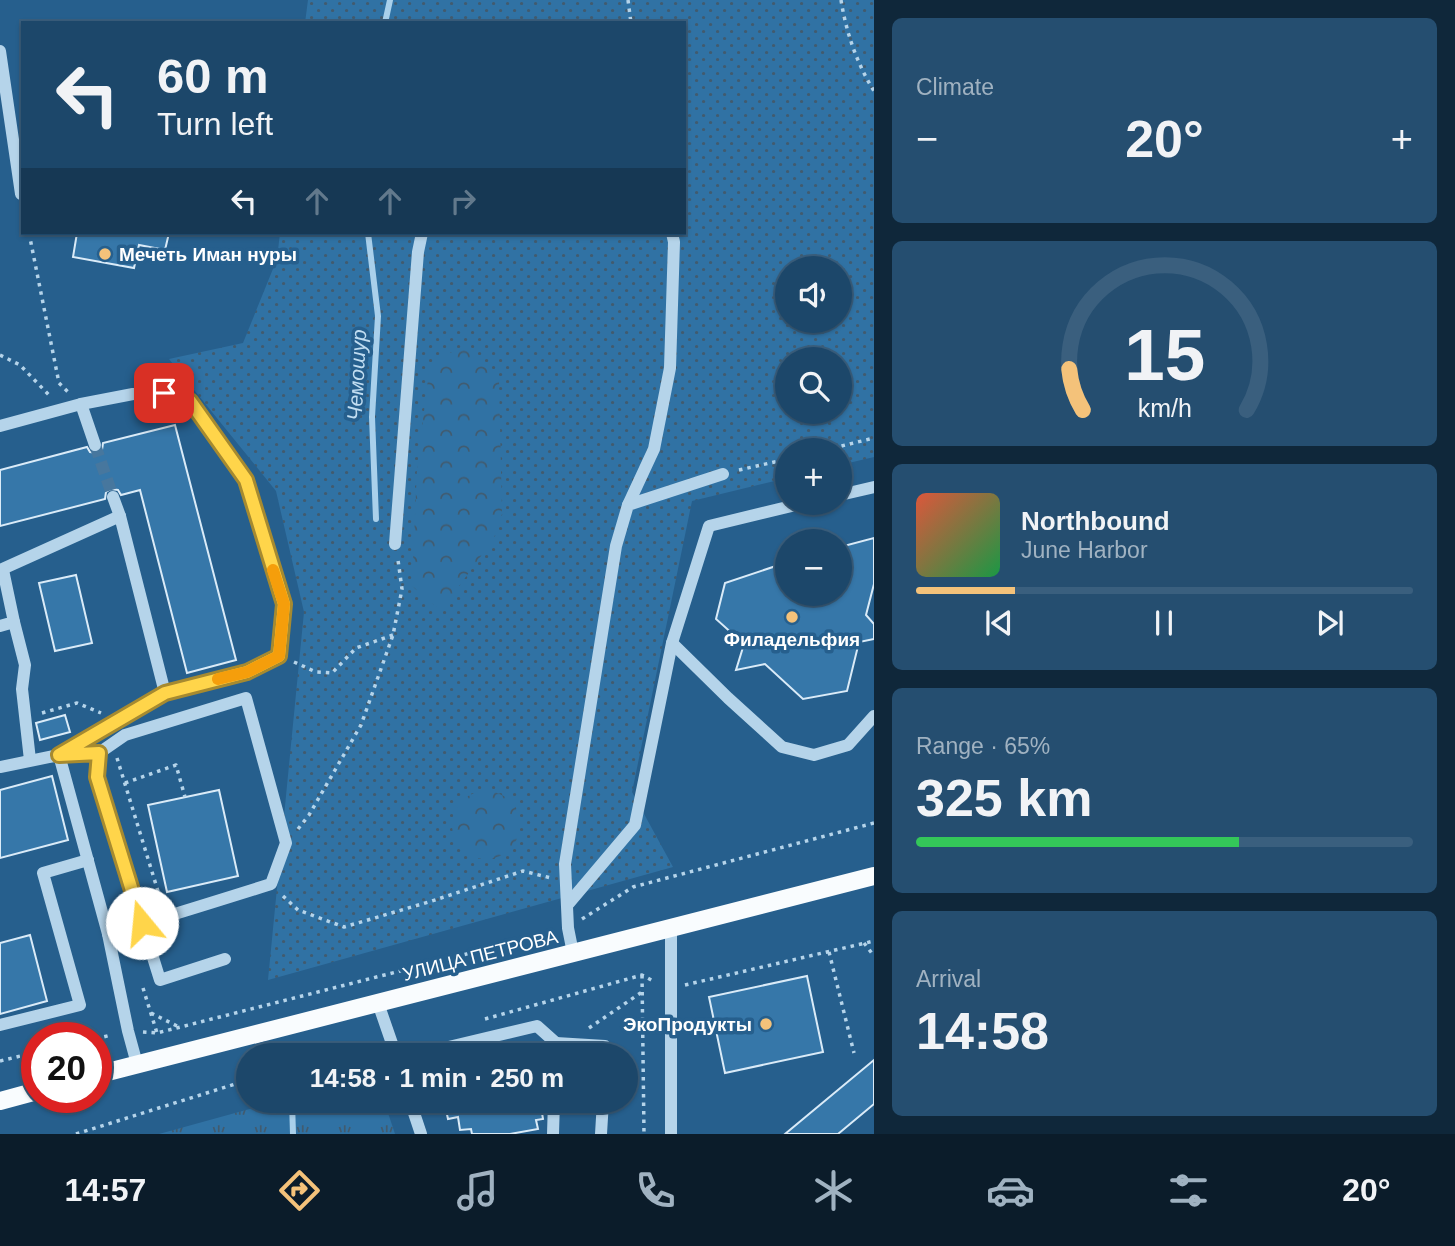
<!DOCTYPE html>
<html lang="en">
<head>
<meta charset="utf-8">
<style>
	:root { --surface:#1c476a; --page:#254e70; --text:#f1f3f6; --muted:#a0b2c1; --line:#3a5f7e; --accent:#f4c27a }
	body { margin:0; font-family:Helvetica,sans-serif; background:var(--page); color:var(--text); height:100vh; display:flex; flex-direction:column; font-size:26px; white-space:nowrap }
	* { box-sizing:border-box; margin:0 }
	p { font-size:23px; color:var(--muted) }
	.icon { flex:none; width:38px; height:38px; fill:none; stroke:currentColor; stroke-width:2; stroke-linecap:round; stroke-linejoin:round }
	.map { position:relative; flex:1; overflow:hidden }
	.details { display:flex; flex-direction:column; gap:18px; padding:18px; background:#0f273a; width:581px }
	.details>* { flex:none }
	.guide { position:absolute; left:21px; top:21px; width:665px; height:214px; border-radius:0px; box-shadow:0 2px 5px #0004,0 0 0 2px var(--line); background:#1c476a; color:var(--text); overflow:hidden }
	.tools { position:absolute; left:775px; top:256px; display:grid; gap:14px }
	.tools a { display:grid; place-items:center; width:77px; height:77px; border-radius:50%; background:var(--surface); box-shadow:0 2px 5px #0004,0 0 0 2px var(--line); font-size:35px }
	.speed { position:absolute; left:21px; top:1022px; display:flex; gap:14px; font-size:35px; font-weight:700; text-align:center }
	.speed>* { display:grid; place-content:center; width:91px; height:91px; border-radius:50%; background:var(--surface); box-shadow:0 2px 5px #0004,0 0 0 2px var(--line); line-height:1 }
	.speed .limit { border:10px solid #d22; background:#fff; color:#111 }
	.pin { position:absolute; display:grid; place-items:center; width:60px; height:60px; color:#fff; margin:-30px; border-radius:14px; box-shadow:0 4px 10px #0006 }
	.me { position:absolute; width:77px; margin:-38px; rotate:343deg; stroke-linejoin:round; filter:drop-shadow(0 0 5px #0008) }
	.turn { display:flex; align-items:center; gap:24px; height:147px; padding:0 21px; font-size:32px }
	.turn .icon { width:91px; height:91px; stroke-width:2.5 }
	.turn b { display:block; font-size:49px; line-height:60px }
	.lanes { display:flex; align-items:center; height:66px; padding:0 21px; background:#0003; justify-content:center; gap:35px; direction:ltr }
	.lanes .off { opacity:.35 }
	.big { font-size:52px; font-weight:600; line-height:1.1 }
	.details .widget { flex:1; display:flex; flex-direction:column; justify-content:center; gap:10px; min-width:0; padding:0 24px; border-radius:10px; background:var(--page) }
	.details .dial { align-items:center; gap:0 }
	.dial svg { height:182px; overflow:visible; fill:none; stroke:var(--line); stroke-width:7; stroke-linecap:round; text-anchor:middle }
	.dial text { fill:var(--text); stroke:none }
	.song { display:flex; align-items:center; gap:21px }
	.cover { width:84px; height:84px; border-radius:10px; background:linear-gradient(135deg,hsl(10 70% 55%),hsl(140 70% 35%)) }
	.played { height:7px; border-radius:4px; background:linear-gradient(90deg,var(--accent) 20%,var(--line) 20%) }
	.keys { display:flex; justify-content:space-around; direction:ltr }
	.heat { display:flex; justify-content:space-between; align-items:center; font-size:38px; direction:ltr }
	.charge { height:10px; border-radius:5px; background:linear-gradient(90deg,#34c759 65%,var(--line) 0) }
	.trip { position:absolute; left:236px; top:1043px; width:402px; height:70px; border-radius:35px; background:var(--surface); box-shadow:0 2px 5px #0004,0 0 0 2px var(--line); font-weight:600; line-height:70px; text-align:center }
	.menu { display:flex; height:112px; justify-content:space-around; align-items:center; background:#0b1c2a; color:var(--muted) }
	.menu .icon { width:49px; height:49px }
	.menu .on { color:var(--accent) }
	.menu b { font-size:32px; color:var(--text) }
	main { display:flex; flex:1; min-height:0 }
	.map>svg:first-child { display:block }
	.grass { fill:url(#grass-dots); fill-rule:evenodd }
	.forest { fill:url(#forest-crowns) }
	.park { fill:url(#park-tufts) }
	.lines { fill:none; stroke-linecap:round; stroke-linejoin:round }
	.stream { stroke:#a9d0eb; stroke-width:6 }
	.building { fill:#3677a9; stroke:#daebf8; stroke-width:2 }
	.minor-tunnel { stroke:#47779e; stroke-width:12; stroke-dasharray:12 6; stroke-linecap:butt }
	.path { stroke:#b5d4ea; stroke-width:3.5; stroke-dasharray:3.5 5; stroke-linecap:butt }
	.minor { stroke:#b5d4ea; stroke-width:12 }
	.major { stroke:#f9fcfe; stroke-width:18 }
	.route-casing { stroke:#a68a30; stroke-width:18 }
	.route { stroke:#ffd54a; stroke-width:12 }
	.slow { stroke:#f59e0b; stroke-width:12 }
	.poi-dot { fill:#f4c27a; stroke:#265f8d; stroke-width:2.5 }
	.labels { text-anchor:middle; stroke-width:7; stroke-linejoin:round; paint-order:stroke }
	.poi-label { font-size:19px; font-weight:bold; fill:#fff; stroke:#265f8d; text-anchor:start }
	.street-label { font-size:19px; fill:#fff; stroke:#265f8d }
	.water-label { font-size:21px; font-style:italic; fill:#c1ddf1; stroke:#265f8d }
</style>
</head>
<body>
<main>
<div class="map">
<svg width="874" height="1134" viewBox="0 0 874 1134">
	<defs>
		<pattern id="grass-dots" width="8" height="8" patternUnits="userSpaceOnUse" patternTransform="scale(1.75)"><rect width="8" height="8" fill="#3072a4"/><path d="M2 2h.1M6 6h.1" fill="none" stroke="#415b6f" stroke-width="1.8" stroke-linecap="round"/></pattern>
		<pattern id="forest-crowns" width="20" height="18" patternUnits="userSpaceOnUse" patternTransform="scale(1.75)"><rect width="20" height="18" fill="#3072a4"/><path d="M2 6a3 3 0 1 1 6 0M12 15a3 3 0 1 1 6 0" fill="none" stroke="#415b6f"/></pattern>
		<pattern id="park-tufts" width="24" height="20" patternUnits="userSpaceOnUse" patternTransform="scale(1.75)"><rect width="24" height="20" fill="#3072a4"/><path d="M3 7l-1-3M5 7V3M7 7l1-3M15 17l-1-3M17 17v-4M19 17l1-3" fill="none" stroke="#415b6f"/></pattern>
	</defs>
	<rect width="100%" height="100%" fill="#265f8d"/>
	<path class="grass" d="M308 0H874V457L840 465V450H788L787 478 692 501 632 792 673 867 268 980 304 612 276 491 169 359 243 343 277 259 280 233H684V23H305ZM788 268H840V320H788ZM788 359H840V411H788Z"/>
	<g class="forest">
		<polygon points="468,344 499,381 502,514 494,538 441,611 412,586 417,468 430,363"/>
		<circle cx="486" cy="825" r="34"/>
	</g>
	<polygon class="park" points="279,1101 384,1101 395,1134 159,1134"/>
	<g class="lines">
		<g class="stream">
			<polyline points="385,23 390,0"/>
			<polyline points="368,233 378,316 372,417 376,519"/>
			<polyline points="292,1102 293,1134"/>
		</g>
	</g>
	<g class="building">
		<polygon points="77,233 169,233 165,250 139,245 134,268 73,257"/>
		<polygon points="175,425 236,660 187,673 140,490 121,495 118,490 111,489 106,492 105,499 0,526 0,470 87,447 90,452 97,453 102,450 103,443"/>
		<polygon points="874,538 874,584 866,615 874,624 874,639 859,642 847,691 803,699 765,664 736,670 744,644 716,619 725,583 788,562 788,593 840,593 840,547"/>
		<polygon points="76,575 92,643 55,651 39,583"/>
		<polygon points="65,715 70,732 40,740 36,723"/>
		<polygon points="52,776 68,840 0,858 0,790"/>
		<polygon points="219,790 238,876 167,892 148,805"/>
		<polygon points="30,935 47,1001 0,1014 0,943"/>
		<polygon points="807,976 823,1052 725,1073 709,997"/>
		<polygon points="874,1060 874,1104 838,1134 785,1134"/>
		<polygon points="444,1101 540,1101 543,1119 536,1120 538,1129 510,1134 472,1134 471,1129 460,1130 458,1117 448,1119"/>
	</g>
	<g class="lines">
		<polyline class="minor-tunnel" points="95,445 113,497"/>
		<g class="path">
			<polyline points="628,0 631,23"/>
			<path d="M841 0C846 32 857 64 874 91"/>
			<polyline points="29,233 59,383 68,392"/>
			<polyline points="0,355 20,365 49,395"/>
			<polyline points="825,450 874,438"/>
			<polyline points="739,470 788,459"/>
			<polyline points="294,662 316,672 332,673 356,648 393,635"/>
			<polyline points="42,713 77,703 101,713"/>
			<polyline points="117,758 161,901"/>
			<polyline points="125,783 176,765 185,797"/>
			<polyline points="298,829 309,815 361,725 393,635 402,589 398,560"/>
			<polyline points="283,896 298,910 344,927 432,901 523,871 551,878"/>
			<polyline points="582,919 633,887 874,823"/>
			<polyline points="864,943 874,956"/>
			<polyline points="829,952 854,1053"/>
			<polyline points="642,975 644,1134"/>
			<polyline points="685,985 874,941"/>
			<polyline points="143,988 157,1033"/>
			<polyline points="151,1013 177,1026"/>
			<polyline points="485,1019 642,975 655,982"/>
			<polyline points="589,1028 642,992"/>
			<polyline points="143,1032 157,1033 553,932"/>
			<polyline points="96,1039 111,1035"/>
			<polyline points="353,1055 376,1050"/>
			<polyline points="0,1061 37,1052"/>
			<polyline points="76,1134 248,1080"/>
		</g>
		<g class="minor">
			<polyline points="0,51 21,194"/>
			<polyline points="81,404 95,445"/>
			<polyline points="0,426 81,404 133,394 164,393 190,401 246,480 283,604 279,656 247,672 165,693"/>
			<polyline points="840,495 874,487"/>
			<polyline points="628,505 654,449 670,368 674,242 672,233"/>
			<polyline points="395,544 418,252 422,233"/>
			<polyline points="0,570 120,516"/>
			<polyline points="14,622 25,665 22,689 30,760"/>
			<polyline points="0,626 14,622 3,570"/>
			<polyline points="672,643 728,698 782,747 814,755 848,745 874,716"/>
			<polyline points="59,755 165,693 120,516 113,497"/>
			<polyline points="59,755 108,934 128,1031 137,1064"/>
			<polyline points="0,767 59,755 99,753"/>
			<polyline points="569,903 635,825 672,643 709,526 808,502"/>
			<polyline points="671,928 671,1134"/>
			<path d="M108 934C163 918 217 901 271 884L286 843 246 698 125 735 99 753 97 777 160 980 225 959"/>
			<polyline points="573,953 568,928 565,864 616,546 628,505 723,474"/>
			<polyline points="378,1003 396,1055"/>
			<polyline points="0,1025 80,1005 43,873 88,860"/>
			<polyline points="556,1043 605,1046 605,1055"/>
			<polyline points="415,1055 537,1026 556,1043 556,1055"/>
			<polyline points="410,1101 421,1134"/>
			<polyline points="553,1134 554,1101"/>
			<polyline points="601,1134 603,1101"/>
		</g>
		<g class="major">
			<polyline points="96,1075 874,876"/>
			<polyline points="0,1101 37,1091"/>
		</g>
	</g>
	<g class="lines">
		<g class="route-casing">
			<polyline id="route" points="142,923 97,777 99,753 59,755 165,693 247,672 279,656 284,604 246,480 190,401 164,393"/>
		</g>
		<use href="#route" class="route"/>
		<polyline class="slow" points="218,679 247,672 279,656 284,604 273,570"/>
	</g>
	<g class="poi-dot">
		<circle cx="105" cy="254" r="7"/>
		<circle cx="792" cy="617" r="7"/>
		<circle cx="766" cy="1024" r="7"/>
	</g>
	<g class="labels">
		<g class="poi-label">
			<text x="119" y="261">Мечеть Иман нуры</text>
			<text x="792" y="646" text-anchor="middle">Филадельфия</text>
			<text x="752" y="1031" text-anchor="end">ЭкоПродукты</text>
		</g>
		<g class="street-label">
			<text transform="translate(480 955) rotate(-14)" y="7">УЛИЦА ПЕТРОВА</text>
		</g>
		<g class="water-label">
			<text transform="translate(357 375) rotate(-87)" y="7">Чемошур</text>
		</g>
	</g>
</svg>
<div class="tools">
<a><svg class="icon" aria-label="sound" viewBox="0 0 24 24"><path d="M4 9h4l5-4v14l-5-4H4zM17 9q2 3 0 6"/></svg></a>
<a><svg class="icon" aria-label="search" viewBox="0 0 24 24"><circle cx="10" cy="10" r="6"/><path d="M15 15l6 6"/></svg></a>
<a>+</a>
<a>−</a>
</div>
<div class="speed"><div class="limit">20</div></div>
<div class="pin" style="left:164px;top:393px;background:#d93025"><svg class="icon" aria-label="arrive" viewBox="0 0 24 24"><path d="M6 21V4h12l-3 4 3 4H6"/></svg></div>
<svg class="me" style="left:142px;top:923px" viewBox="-20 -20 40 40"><circle r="19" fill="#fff"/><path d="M0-13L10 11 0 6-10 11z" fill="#ffd54a"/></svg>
<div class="trip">14:58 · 1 min · 250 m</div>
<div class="guide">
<div class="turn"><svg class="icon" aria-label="left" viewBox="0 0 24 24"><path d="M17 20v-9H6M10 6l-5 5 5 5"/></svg><div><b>60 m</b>Turn left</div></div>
<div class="lanes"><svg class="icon" aria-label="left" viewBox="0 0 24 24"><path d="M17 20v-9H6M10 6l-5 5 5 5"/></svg><svg class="icon off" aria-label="ahead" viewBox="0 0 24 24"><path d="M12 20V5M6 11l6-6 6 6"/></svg><svg class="icon off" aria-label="ahead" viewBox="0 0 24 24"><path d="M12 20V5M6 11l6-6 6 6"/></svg><svg class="icon off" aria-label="right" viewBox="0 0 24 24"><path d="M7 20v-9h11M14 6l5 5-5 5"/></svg></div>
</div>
</div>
<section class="details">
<div class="widget"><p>Climate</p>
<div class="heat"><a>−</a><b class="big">20°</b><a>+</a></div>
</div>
<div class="widget dial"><svg viewBox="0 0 100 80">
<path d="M14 69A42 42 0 1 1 86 69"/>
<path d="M14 69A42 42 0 0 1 8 51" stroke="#f4c27a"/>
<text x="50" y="56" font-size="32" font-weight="700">15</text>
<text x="50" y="72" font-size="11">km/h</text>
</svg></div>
<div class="widget">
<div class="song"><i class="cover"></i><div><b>Northbound</b><p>June Harbor</p></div></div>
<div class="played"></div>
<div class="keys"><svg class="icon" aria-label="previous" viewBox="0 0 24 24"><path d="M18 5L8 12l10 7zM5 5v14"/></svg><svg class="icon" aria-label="pause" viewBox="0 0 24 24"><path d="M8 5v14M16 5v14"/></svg><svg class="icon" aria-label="next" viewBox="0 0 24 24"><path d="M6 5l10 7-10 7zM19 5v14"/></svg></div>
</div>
<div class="widget"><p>Range · 65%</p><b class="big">325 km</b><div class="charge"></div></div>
<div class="widget"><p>Arrival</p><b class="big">14:58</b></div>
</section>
</main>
<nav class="menu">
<b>14:57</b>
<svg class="icon on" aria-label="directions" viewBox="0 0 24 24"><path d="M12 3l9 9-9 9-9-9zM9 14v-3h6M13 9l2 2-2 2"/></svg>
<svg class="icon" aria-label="music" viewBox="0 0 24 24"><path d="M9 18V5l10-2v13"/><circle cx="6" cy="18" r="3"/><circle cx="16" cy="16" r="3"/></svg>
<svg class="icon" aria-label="phone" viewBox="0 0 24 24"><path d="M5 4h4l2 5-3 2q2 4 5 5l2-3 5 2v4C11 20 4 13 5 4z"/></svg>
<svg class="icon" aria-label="climate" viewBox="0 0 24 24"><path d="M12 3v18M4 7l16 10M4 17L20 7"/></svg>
<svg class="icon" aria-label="car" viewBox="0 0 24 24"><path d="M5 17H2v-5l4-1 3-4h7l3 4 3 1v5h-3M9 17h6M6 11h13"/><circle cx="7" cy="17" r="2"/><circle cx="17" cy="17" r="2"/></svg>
<svg class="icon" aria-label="filters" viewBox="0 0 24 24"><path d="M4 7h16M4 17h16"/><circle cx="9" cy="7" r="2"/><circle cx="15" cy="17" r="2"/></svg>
<b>20°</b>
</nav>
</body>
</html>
